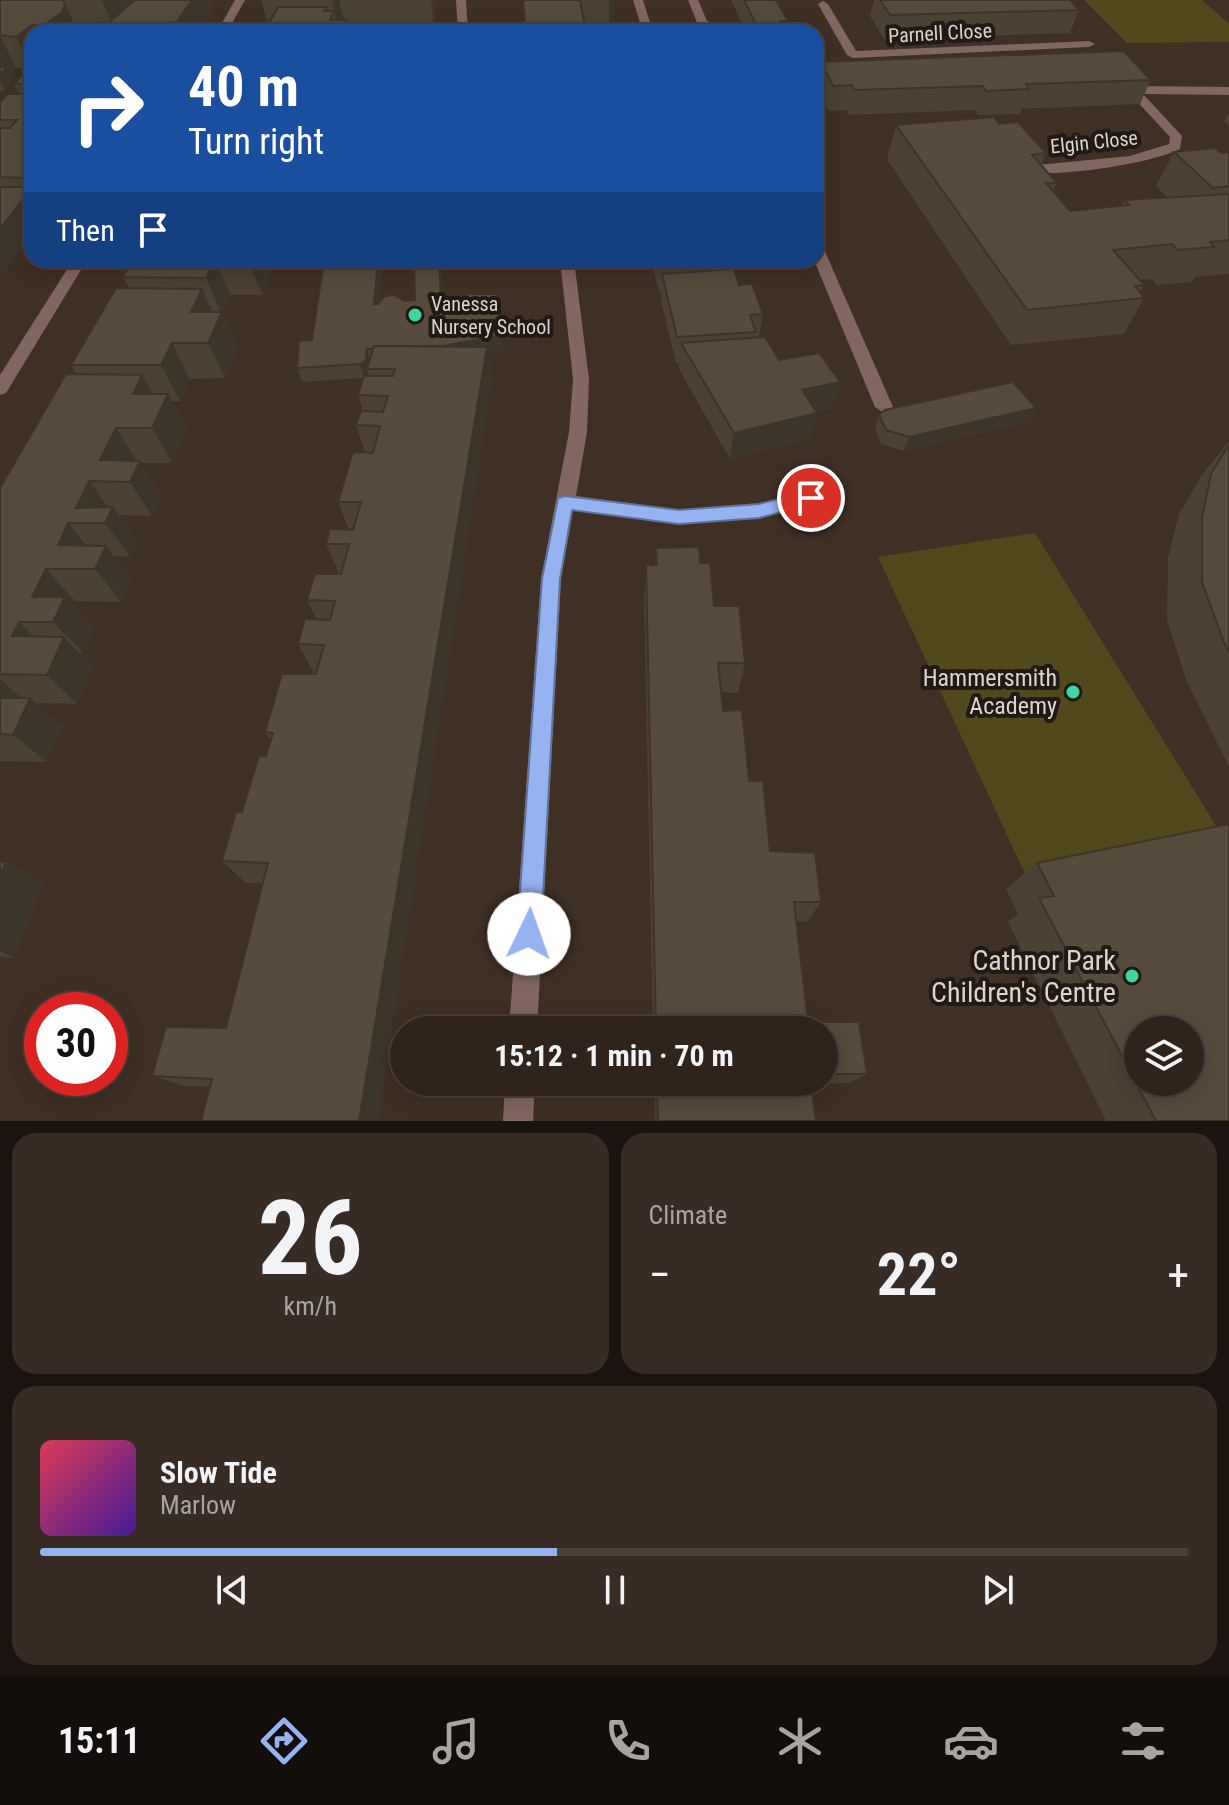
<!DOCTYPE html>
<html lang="en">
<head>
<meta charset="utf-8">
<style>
	:root { --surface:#2f231b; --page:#372b24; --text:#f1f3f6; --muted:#a7a4a3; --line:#4a403a; --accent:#95b2f1 }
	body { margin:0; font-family:"Roboto Condensed",sans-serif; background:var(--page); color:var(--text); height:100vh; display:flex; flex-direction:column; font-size:30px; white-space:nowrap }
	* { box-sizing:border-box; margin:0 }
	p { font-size:26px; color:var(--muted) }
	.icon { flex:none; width:44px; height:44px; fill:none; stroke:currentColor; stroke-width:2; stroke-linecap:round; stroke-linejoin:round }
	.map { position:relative; height:1121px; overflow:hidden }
	.details { display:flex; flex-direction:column; gap:12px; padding:12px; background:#1a130f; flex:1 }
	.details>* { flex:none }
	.guide { position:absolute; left:24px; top:24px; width:800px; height:244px; border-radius:24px; box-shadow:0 4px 20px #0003,0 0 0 2px var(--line); background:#1a4fa0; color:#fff; overflow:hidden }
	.fabs { position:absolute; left:1124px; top:1016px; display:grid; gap:16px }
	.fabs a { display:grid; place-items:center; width:80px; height:80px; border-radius:50%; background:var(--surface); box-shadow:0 4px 20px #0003,0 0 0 2px var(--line); font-size:40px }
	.speed { position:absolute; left:24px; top:992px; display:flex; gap:16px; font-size:40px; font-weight:700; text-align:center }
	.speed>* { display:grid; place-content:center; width:104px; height:104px; border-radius:50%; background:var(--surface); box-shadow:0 4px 20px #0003,0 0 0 2px var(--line); line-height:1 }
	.speed .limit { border:12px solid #d22; background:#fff; color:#111 }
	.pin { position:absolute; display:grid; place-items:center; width:68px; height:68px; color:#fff; margin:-34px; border:4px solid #fff; border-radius:50%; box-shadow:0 2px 8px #0007 }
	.me { position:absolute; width:88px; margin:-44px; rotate:3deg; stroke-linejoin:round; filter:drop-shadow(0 0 6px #0008) }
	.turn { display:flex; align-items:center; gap:28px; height:168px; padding:0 32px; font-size:36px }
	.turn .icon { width:104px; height:104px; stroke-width:2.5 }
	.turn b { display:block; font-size:56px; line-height:68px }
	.then { display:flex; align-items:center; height:76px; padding:0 32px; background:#0003; gap:16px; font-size:30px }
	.big { font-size:60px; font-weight:700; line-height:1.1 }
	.details .widget { flex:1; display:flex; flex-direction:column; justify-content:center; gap:12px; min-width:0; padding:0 28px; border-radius:24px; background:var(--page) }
	.details .dial { align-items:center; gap:0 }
	.dial b { font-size:104px; line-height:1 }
	.song { display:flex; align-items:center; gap:24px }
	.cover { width:96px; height:96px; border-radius:12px; background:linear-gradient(135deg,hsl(350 70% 55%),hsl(260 70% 35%)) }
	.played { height:8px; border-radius:4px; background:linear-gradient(90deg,var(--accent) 45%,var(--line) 45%) }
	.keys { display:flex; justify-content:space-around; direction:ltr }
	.heat { display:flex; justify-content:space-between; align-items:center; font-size:44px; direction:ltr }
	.details .tiles { flex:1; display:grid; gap:12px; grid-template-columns:1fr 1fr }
	.widget:last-child { grid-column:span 2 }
	.trip { position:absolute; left:390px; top:1016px; width:448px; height:80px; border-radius:40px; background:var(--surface); box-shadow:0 4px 20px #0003,0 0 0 2px var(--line); font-weight:700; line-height:80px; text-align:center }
	.tab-bar { display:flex; height:128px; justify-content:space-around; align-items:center; background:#130e0b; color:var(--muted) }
	.tab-bar .icon { width:56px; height:56px }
	.tab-bar .active { color:var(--accent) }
	.tab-bar b { font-size:36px; color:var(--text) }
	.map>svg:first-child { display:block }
	.green { fill:#51491b }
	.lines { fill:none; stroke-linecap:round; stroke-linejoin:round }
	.minor { fill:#826661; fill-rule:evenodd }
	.wall { fill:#4b4134 }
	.shaded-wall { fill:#3d352a }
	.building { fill:#574c3c; stroke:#3d352a; stroke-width:2; fill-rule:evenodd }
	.route { fill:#95b2f1; stroke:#61749d; stroke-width:2 }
	.poi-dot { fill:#40d4a2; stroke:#201914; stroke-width:3 }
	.labels { text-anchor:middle; stroke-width:8; stroke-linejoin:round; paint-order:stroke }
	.far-street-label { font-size:20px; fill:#ded3cd; stroke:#201914 }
	.far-poi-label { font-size:20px; fill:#ded3cd; stroke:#201914; text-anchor:start }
	.poi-label { font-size:24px; fill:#ded3cd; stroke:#201914; text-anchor:end }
	.near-poi-label { font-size:28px; fill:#ded3cd; stroke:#201914; text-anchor:end }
</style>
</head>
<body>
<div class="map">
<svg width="1229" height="1121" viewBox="0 0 1229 1121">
	<rect width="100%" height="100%" fill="#3f2f24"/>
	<g class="green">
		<polygon points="1084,0 1202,0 1229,24 1229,42 1127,43"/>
		<polygon points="1035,533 1223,837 1026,876 878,557"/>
	</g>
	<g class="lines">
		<g class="minor">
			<polygon points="235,0 245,0 227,32 217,32"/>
			<polygon points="456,0 466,0 468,32 458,32"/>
			<polygon points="633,0 643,0 653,32 643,32"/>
			<polygon points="688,0 698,0 707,21 727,27 729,32 698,25"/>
			<polygon points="823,1 828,4 856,51 1089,41 1095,44 1089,47 853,58 847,55 818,4"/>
			<path d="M1121 80H1129L1136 86 1229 87V95L1143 94 1182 136 1180 149C1152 163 1063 177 1032 172L1030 169 1037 165 1130 156 1169 144 1170 137 1121 84Z"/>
			<polygon points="816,243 823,247 893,407 890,411 884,413 875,407 814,260"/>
			<polygon points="73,260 87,260 6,393 0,395 0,375"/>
			<polygon points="560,260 574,260 589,379 587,432 576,496 679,510 759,504 811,491 820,498 818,503 759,518 679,524 573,510 561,579 537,1030 509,1030 541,579 569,432 573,379"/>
			<polygon points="505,1082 535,1082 533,1121 503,1121"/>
		</g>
	</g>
	<g class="wall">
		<polygon points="0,0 212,0 209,24 203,32 32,32 32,233 0,277 0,102 19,94 14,84 28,69 16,68 10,73 14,79 5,90 0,91"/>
		<polygon points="261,0 437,0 438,3 435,3 434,23 347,22 349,32 264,32 268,25"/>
		<polygon points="522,0 614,0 614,30 640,32 525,32"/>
		<polygon points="731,0 776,0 788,21 787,31 799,32 746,32"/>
		<polygon points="874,0 1070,0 1079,10 1070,33 884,39 870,16"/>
		<polygon points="821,62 1151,80 1140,104 1022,109 1020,114 978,115 975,110 849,115 847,110 828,111 817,86"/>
		<polygon points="1229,112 1229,126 1224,121"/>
		<polygon points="896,125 1046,153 1041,165 1057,183 1053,191 1070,211 1120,206 1124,200 1167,197 1156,186 1174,152 1229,152 1229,274 1195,277 1192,282 1157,285 1152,279 1140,280 1144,285 1140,293 1144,298 1124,334 1011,345 887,159"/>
		<polygon points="133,260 269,260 272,269 262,295 230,295 222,312 238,348 225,378 190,379 180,401 172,401 187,429 172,463 141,463 161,495 152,516 119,515 137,541 130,557 114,556 131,579 121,602 75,601 73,605 93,628 83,653 79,653 93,667 77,704 36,703 63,727 47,762 1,761 0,763 0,488 76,374 71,365 129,288 123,277"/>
		<polygon points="324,260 383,260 379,303 415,300 441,260 443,300 503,349 488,352 492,382 210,1087 184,1086 152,1076 226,1028 262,883 246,883 222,861 266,756 271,740 265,732 314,674 298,644 317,620 307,600 339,574 326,544 349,530 338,502 365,452 356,425 363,411 358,395 363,378 302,382 297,368 312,340"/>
		<polygon points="651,260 737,260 736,271 735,271 739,285 763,314 759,337 779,360 833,408 816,411 811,438 730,459 679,369 679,363 676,363 661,300 661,291 659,291"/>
		<polygon points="1036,408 1029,422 904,451 881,444 875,429 879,415"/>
		<polygon points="1229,441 1229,767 1186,680 1167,620 1168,558 1179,514 1202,475"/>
		<polygon points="699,547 700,563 710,563 714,606 739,606 745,663 738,693 721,692 723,711 742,710 749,781 763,781 770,851 815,853 821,902 808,921 796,922 808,1022 859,1022 867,1074 849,1083 812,1084 816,1121 655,1121 654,1082 824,1082 824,1030 653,1030 644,597 646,565 655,565 656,548"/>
		<polygon points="0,862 6,862 44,883 14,958 0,957"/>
		<polygon points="1037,863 1229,1121 1106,1121 1008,922 1018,914 1006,889"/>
	</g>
	<g class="shaded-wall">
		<polygon points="102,0 139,0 153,32 116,32"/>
		<polygon points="192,0 212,0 209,24 203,32 180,32 177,22"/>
		<polygon points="332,0 339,0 344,22 338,29"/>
		<polygon points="431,0 437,0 438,3 435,3 434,23"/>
		<rect x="609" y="0" width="5" height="32"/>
		<polygon points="65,4 78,32 46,32 43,26"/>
		<polygon points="346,20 349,32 344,32 343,29"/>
		<polygon points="32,25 36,32 32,32 32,68 16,37"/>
		<polygon points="0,36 16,68 10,73 14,79 5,90 0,81"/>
		<polygon points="32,172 32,186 27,178"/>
		<polygon points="32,188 32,233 0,277 0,229"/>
		<polygon points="215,260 230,295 221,313 206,278"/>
		<polygon points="248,260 269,260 272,269 262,295"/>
		<polygon points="378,260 383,260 378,317 374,304"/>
		<polygon points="439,260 441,260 443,314 441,301"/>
		<polygon points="202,289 217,323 222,312 238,348 225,378 208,343 191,312"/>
		<polygon points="497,294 503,349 488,352 492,382 378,1121 359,1121 438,351"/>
		<polygon points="172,343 190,379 180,401 161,365"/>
		<polygon points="367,349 371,363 367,369 369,375 364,378 360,364"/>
		<polygon points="142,375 161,409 168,394 187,429 172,463 133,394"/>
		<polygon points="840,382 833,408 796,415 802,390"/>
		<polygon points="1036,408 1029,422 904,451 909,437"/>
		<polygon points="817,413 811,438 730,459 734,433"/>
		<polygon points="116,428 138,463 100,460"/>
		<polygon points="140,461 161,495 152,516 130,482"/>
		<polygon points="89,481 111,512 113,507 137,541 130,557 105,523 76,508"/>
		<polygon points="68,523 95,556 58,545"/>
		<polygon points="106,546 131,579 121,602 95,569"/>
		<polygon points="46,569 75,601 73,605 93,628 83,653 53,622 32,597"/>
		<polygon points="19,622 50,653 12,636"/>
		<polygon points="64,637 93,667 77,704 47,675"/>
		<polygon points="0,679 27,703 0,713"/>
		<polygon points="30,698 63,727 47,762 13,735"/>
		<polygon points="6,862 44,883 14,958 0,951 0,876"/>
	</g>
	<g class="building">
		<polygon points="0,0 63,0 65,4 62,12 43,26 32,25 16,37 0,35"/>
		<polygon points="135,0 192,0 177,22 150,24 143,32 98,32"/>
		<polygon points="523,0 580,0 586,32 526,32"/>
		<polygon points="744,0 776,0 788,21 780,21 785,31 798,31 799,32 760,32"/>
		<polygon points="880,0 1070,0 1079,10 890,15"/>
		<polygon points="278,7 327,7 324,11 334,11 330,20 346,20 343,29 324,29 322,32 264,32"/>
		<polygon points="110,22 98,32 71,32 74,24"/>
		<polygon points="711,25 714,32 686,32 684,26"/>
		<polygon points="606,30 640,30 640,32 607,32"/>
		<polygon points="1123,51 1151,80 1026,84 1029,89 986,91 983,86 854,90 852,85 833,86 821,62"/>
		<polygon points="31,66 32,66 32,84 14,84"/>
		<polygon points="0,67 7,67 0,75"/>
		<polygon points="8,94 32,94 32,172 27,178 0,177 0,128 10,128 17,120 0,120 0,102"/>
		<polygon points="994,117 999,124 1018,122 1046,153 1032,155 1057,183 1046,183 1070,211 1129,205 1124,200 1229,194 1229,240 1210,242 1214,247 1178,250 1172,244 1113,250 1144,285 1135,286 1144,298 1027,310 896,125"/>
		<polygon points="1215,148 1221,153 1229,152 1229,186 1213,188 1174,152"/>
		<polygon points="0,187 32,187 0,229"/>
		<polygon points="133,260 214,260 206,278 123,277"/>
		<polygon points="324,260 378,260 374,304 378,304 385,296 394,295 404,301 415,300 414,260 439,260 441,301 465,298 468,294 497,294 502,335 448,345 445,346 374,346 373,349 367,349 366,360 360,364 297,368 299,341 312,340"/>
		<polygon points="659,260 732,260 660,265"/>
		<polygon points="734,269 739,285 752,284 763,314 750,315 756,332 677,337 662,274"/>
		<polygon points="116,288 202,289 191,312 222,312 208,343 172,343 161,365 71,365"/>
		<polygon points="765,337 779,360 819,353 840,382 802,390 817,413 734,433 681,343"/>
		<polygon points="374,346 487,347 359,1121 201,1121 212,1079 152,1076 166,1027 226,1028 268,863 222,861 236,812 242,812 259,756 266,756 273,733 265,732 282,674 316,674 324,645 298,644 305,619 330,620 335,601 307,600 315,574 341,574 349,544 326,544 330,529 353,530 361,502 338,502 353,452 373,453 380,426 356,425 361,411 383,412 388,396 358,395 364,376 393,376 395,369 367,369"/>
		<polygon points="66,374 142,375 133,394 168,394 152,428 116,428 100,460 140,461 130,482 89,481 76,508 113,507 105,523 68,523 58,545 106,546 95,569 46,569 32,597 65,597 53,622 19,622 12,636 64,637 47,675 0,674 0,488"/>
		<polygon points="1013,382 1036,408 909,437 886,430 879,415 885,410"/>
		<polygon points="1229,444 1229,653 1225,645 1202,582 1202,518 1211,474"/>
		<polygon points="699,547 700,563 710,563 714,606 739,606 745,663 718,663 723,711 742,710 749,781 763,781 770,851 815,853 821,902 794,902 808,1022 859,1022 867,1074 824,1074 824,1030 656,1030 646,565 657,565 656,548"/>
		<polygon points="0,698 30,698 13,735 0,734"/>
		<path d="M1229 824V1121H1156L1039 898 1054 896 1037 863ZM1138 1030H1190V1082H1138Z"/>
		<polygon points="0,862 6,862 0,876"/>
		<polygon points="657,1082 811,1082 816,1121 658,1121"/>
	</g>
	<polygon class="route" points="811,491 817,493 820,498 817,502 759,518 679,524 572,510 560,579 541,934 538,943 529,946 520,943 517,934 542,579 558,498 565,496 679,510 759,504"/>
	<g class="poi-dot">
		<circle cx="415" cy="315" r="8"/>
		<circle cx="1073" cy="692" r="8"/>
		<circle cx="1132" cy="976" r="8"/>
	</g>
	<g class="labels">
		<g class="far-street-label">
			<text transform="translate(940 33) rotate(-3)" y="7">Parnell Close</text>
			<text transform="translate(1094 142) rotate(-6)" y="7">Elgin Close</text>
		</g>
		<g class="far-poi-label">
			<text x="431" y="311">Vanessa<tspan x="431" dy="23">Nursery School</tspan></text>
		</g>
		<g class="poi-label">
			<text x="1057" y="686">Hammersmith<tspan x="1057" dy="28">Academy</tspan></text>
		</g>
		<g class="near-poi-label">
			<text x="1116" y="970">Cathnor Park<tspan x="1116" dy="32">Children's Centre</tspan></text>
		</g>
	</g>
</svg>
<div class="fabs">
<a><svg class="icon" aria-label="layers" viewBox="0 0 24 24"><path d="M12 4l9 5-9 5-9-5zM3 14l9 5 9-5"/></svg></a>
</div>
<div class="speed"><div class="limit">30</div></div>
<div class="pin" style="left:811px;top:498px;background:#d93025"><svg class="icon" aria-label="arrive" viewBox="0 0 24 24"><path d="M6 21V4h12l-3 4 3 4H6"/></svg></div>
<svg class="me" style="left:529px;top:934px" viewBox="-20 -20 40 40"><circle r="19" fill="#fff"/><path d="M0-13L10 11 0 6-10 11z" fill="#95b2f1"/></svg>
<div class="trip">15:12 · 1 min · 70 m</div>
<div class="guide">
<div class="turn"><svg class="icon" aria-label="right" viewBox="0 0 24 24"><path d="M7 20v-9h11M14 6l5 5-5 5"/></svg><div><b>40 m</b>Turn right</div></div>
<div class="then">Then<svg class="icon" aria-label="arrive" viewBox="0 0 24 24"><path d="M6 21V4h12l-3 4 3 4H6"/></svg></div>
</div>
</div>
<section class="details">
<div class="tiles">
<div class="widget dial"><b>26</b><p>km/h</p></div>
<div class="widget"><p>Climate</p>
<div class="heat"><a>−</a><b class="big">22°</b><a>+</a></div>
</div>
<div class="widget">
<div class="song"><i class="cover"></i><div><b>Slow Tide</b><p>Marlow</p></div></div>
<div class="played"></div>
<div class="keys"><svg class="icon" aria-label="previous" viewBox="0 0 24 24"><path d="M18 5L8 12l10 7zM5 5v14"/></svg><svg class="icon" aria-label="pause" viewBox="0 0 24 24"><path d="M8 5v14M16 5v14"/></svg><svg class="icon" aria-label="next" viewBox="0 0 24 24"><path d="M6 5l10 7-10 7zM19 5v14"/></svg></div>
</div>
</div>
</section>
<nav class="tab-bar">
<b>15:11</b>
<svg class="icon active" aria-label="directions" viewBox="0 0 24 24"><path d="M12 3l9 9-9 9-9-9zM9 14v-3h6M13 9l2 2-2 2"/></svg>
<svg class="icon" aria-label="music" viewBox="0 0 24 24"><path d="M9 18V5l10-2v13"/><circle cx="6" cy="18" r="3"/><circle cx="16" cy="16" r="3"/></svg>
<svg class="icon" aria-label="phone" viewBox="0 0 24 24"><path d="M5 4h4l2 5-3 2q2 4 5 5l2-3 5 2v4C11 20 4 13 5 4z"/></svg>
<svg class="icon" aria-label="climate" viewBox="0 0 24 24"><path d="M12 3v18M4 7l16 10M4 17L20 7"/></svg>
<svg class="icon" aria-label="car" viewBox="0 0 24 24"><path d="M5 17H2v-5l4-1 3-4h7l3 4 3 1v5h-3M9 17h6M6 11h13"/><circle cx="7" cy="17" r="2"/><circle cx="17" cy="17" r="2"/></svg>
<svg class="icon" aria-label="filters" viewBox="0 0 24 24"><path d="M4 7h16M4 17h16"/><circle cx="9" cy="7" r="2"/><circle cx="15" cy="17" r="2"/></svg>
</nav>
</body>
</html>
